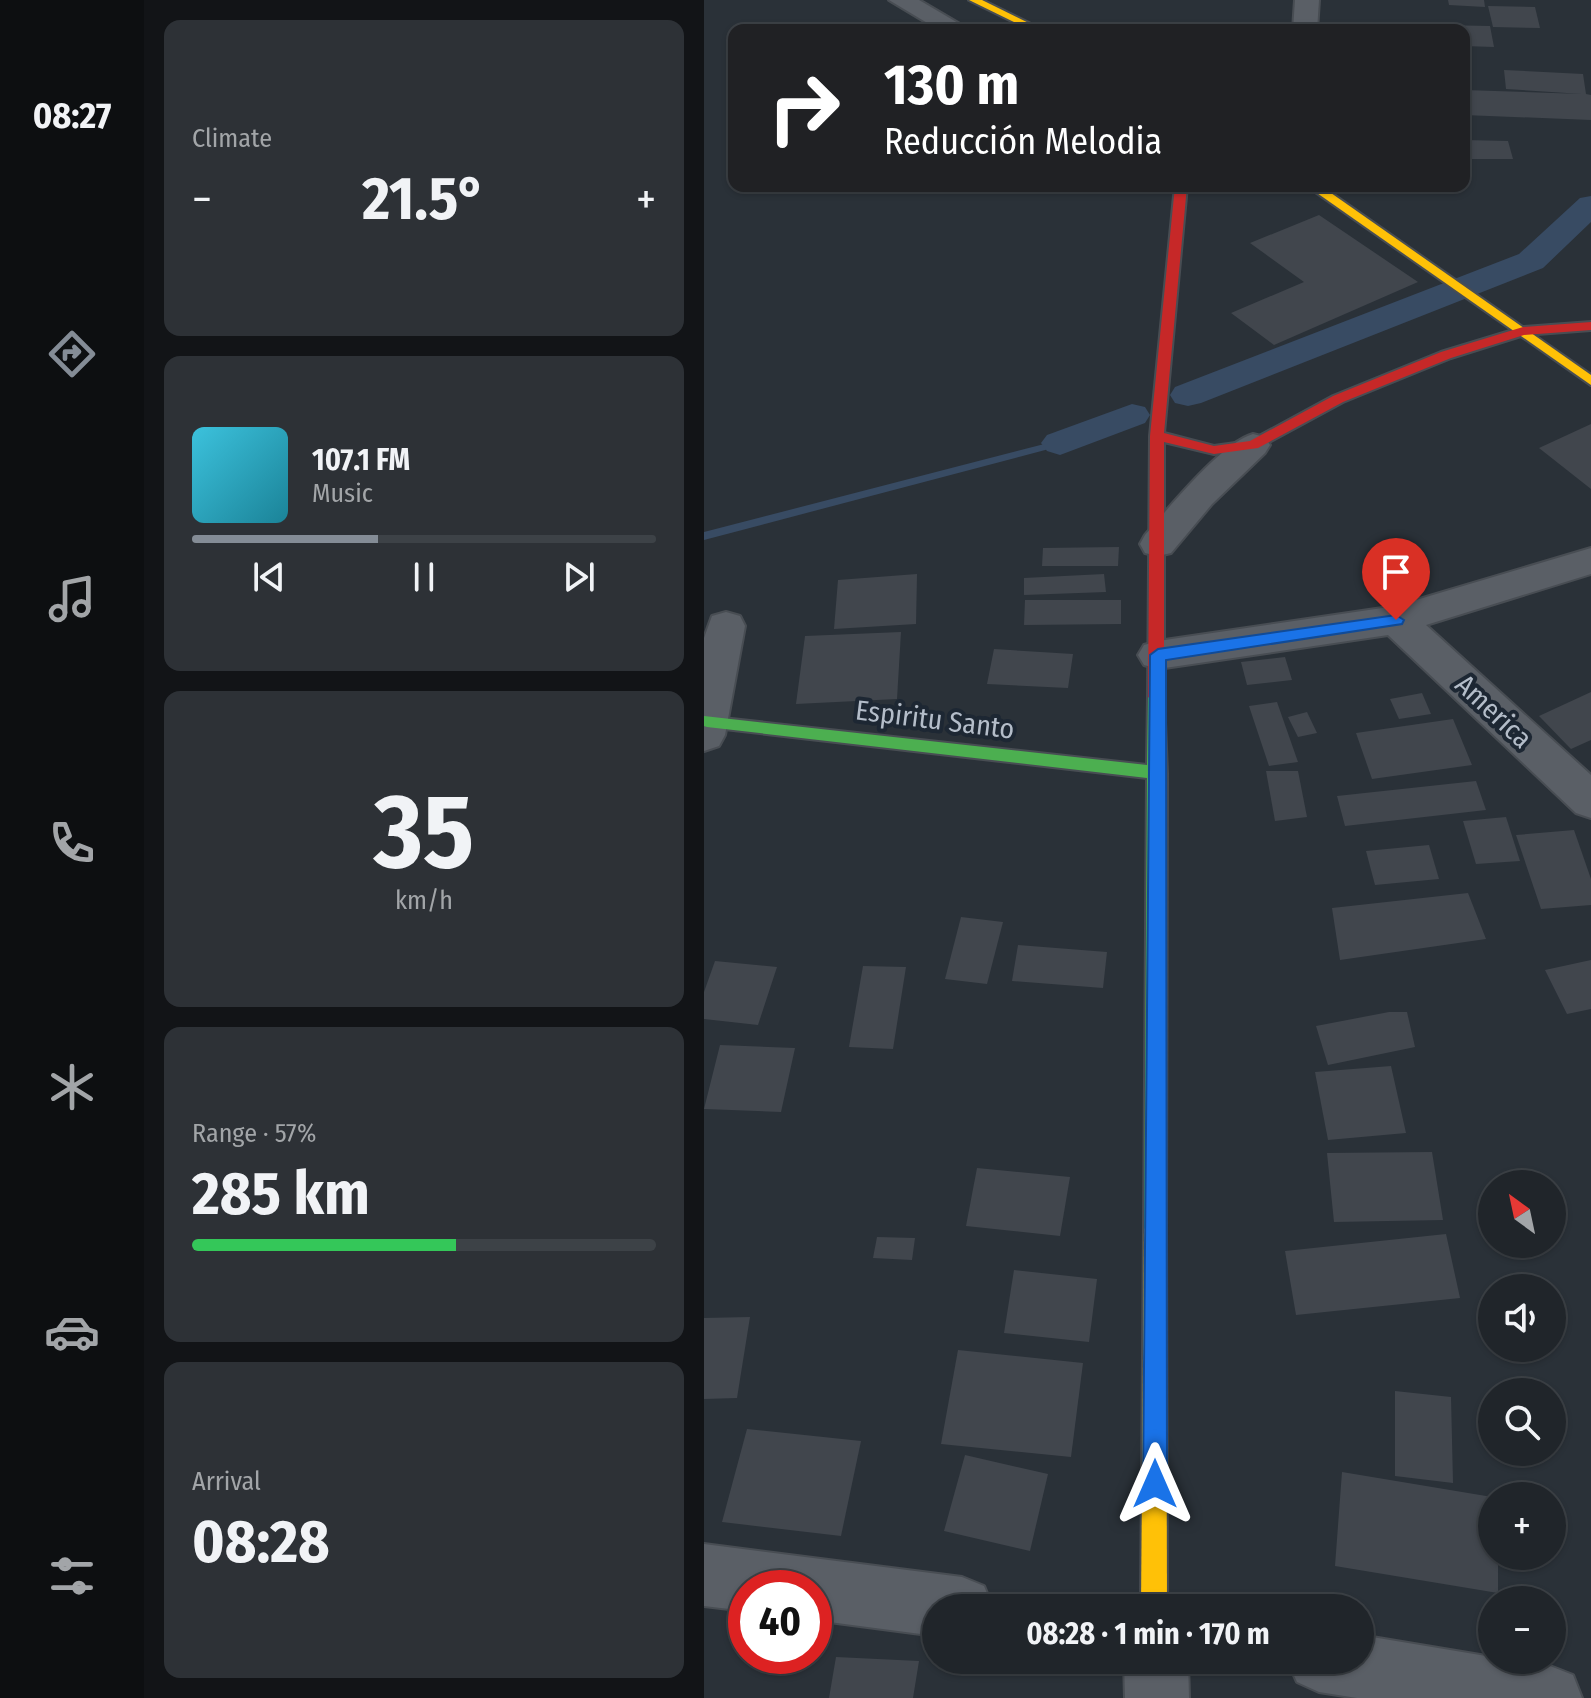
<!DOCTYPE html>
<html lang="en">
<head>
<meta charset="utf-8">
<style>
	:root { --surface:#20252a; --page:#2d3136; --text:#f1f3f6; --muted:#a2a5a8; --line:#3d4247; --accent:#848c96 }
	body { margin:0; font-family:"Fira Sans Condensed",sans-serif; background:var(--page); color:var(--text); height:100vh; display:flex; flex-direction:column; font-size:30px; white-space:nowrap }
	* { box-sizing:border-box; margin:0 }
	p { font-size:26px; color:var(--muted) }
	.icon { flex:none; width:44px; height:44px; fill:none; stroke:currentColor; stroke-width:2; stroke-linecap:round; stroke-linejoin:round }
	.map { position:relative; flex:1; overflow:hidden }
	.panel { display:flex; flex-direction:column; gap:20px; padding:20px; background:#121417; width:560px }
	.panel>* { flex:none }
	.hud { position:absolute; left:24px; top:24px; width:742px; height:168px; border-radius:16px; box-shadow:0 2px 6px #0004,0 0 0 2px var(--line); background:#202124; color:#fff; overflow:hidden }
	.needle { width:52px; rotate:327deg }
	.controls { position:absolute; left:774px; top:1170px; display:grid; gap:16px }
	.controls a { display:grid; place-items:center; width:88px; height:88px; border-radius:50%; background:var(--surface); box-shadow:0 2px 6px #0004,0 0 0 2px var(--line); font-size:40px }
	.speed { position:absolute; left:24px; top:1570px; display:flex; gap:16px; font-size:40px; font-weight:700; text-align:center }
	.speed>* { display:grid; place-content:center; width:104px; height:104px; border-radius:50%; background:var(--surface); box-shadow:0 2px 6px #0004,0 0 0 2px var(--line); line-height:1 }
	.speed .limit { border:12px solid #d22; background:#fff; color:#111 }
	.pin { position:absolute; display:grid; place-items:center; width:68px; height:68px; color:#fff; margin:-82px -34px; border-radius:50% 50% 50% 0; rotate:-45deg; box-shadow:0 0 8px #0007 }
	.pin .icon { rotate:45deg }
	.me { position:absolute; width:88px; margin:-44px; rotate:0deg; stroke-linejoin:round; filter:drop-shadow(0 0 6px #0008) }
	.turn { display:flex; align-items:center; gap:28px; height:168px; padding:0 24px; font-size:36px }
	.turn .icon { width:104px; height:104px; stroke-width:2.5 }
	.turn b { display:block; font-size:56px; line-height:68px }
	.big { font-size:60px; font-weight:700; line-height:1.1 }
	.panel .tile { flex:1; display:flex; flex-direction:column; justify-content:center; gap:12px; min-width:0; padding:0 28px; border-radius:16px; background:var(--page) }
	.panel .dial { align-items:center; gap:0 }
	.dial b { font-size:104px; line-height:1 }
	.song { display:flex; align-items:center; gap:24px }
	.cover { width:96px; height:96px; border-radius:12px; background:linear-gradient(135deg,hsl(190 70% 55%),hsl(190 70% 35%)) }
	.played { height:8px; border-radius:4px; background:linear-gradient(90deg,var(--accent) 40%,var(--line) 40%) }
	.keys { display:flex; justify-content:space-around; direction:ltr }
	.heat { display:flex; justify-content:space-between; align-items:center; font-size:44px; direction:ltr }
	.charge { height:12px; border-radius:6px; background:linear-gradient(90deg,#34c759 57%,var(--line) 0) }
	.trip { position:absolute; left:218px; top:1594px; width:452px; height:80px; border-radius:40px; background:var(--surface); box-shadow:0 2px 6px #0004,0 0 0 2px var(--line); font-weight:700; line-height:80px; text-align:center }
	main { display:flex; flex:1; min-height:0 }
	.tab-bar { display:flex; flex-direction:column; width:144px; justify-content:space-around; align-items:center; background:#0d0f11; color:var(--muted) }
	.tab-bar .icon { width:56px; height:56px }
	.tab-bar .on { color:var(--accent) }
	.tab-bar b { font-size:36px; color:var(--text) }
	.map>svg:first-child { display:block }
	.lines { fill:none; stroke-linecap:round; stroke-linejoin:round }
	.stream { fill:#384b63; fill-rule:evenodd }
	.canal { fill:#384b63; fill-rule:evenodd }
	.building { fill:#41464d }
	.street-casing { stroke:#484d53; stroke-width:4 }
	.fast-casing { stroke:#484d53; stroke-width:4 }
	.slow-casing { stroke:#484d53; stroke-width:4 }
	.jam-casing { stroke:#484d53; stroke-width:4 }
	.street { fill:#5a5f66; fill-rule:evenodd }
	.fast { fill:#4caf50; fill-rule:evenodd }
	.slow { fill:#ffc107; fill-rule:evenodd }
	.jam { fill:#c62828; fill-rule:evenodd }
	.route { fill:#1a73e8; stroke:#114b97; stroke-width:2 }
	.labels { text-anchor:middle; stroke-width:8; stroke-linejoin:round; paint-order:stroke }
	.street-label { font-size:28px; fill:#b4bdc9; stroke:#1d2733 }
</style>
</head>
<body>
<main>
<nav class="tab-bar">
<b>08:27</b>
<svg class="icon on" aria-label="directions" viewBox="0 0 24 24"><path d="M12 3l9 9-9 9-9-9zM9 14v-3h6M13 9l2 2-2 2"/></svg>
<svg class="icon" aria-label="music" viewBox="0 0 24 24"><path d="M9 18V5l10-2v13"/><circle cx="6" cy="18" r="3"/><circle cx="16" cy="16" r="3"/></svg>
<svg class="icon" aria-label="phone" viewBox="0 0 24 24"><path d="M5 4h4l2 5-3 2q2 4 5 5l2-3 5 2v4C11 20 4 13 5 4z"/></svg>
<svg class="icon" aria-label="climate" viewBox="0 0 24 24"><path d="M12 3v18M4 7l16 10M4 17L20 7"/></svg>
<svg class="icon" aria-label="car" viewBox="0 0 24 24"><path d="M5 17H2v-5l4-1 3-4h7l3 4 3 1v5h-3M9 17h6M6 11h13"/><circle cx="7" cy="17" r="2"/><circle cx="17" cy="17" r="2"/></svg>
<svg class="icon" aria-label="filters" viewBox="0 0 24 24"><path d="M4 7h16M4 17h16"/><circle cx="9" cy="7" r="2"/><circle cx="15" cy="17" r="2"/></svg>
</nav>
<section class="panel">
<div class="tile"><p>Climate</p>
<div class="heat"><a>−</a><b class="big">21.5°</b><a>+</a></div>
</div>
<div class="tile">
<div class="song"><i class="cover"></i><div><b>107.1 FM</b><p>Music</p></div></div>
<div class="played"></div>
<div class="keys"><svg class="icon" aria-label="previous" viewBox="0 0 24 24"><path d="M18 5L8 12l10 7zM5 5v14"/></svg><svg class="icon" aria-label="pause" viewBox="0 0 24 24"><path d="M8 5v14M16 5v14"/></svg><svg class="icon" aria-label="next" viewBox="0 0 24 24"><path d="M6 5l10 7-10 7zM19 5v14"/></svg></div>
</div>
<div class="tile dial"><b>35</b><p>km/h</p></div>
<div class="tile"><p>Range · 57%</p><b class="big">285 km</b><div class="charge"></div></div>
<div class="tile"><p>Arrival</p><b class="big">08:28</b></div>
</section>
<div class="map">
<svg width="887" height="1698" viewBox="0 0 887 1698">
	<rect width="100%" height="100%" fill="#2a3138"/>
	<g class="lines">
		<polygon class="stream" points="356,440 360,441 360,445 0,540 0,532"/>
		<g class="canal">
			<polygon points="887,196 887,222 839,268 497,403 484,406 471,403 466,395 471,387 815,254 876,198"/>
			<polygon points="428,404 441,407 446,415 441,423 356,455 343,451 337,443 343,435"/>
		</g>
	</g>
	<g class="building">
		<polygon points="744,0 780,0 781,7 745,5"/>
		<polygon points="784,6 831,7 836,28 789,27"/>
		<polygon points="735,25 786,26 790,47 760,46 760,30 736,30"/>
		<polygon points="800,70 879,74 882,94 887,95 887,120 760,115 760,90 878,94 802,89"/>
		<polygon points="760,140 804,141 809,159 764,159"/>
		<polygon points="615,215 714,282 570,345 527,313 600,282 546,243"/>
		<polygon points="887,424 887,489 835,448"/>
		<polygon points="415,547 414,566 338,566 339,548"/>
		<polygon points="213,574 212,624 130,629 134,580"/>
		<polygon points="400,574 402,592 320,595 320,578"/>
		<polygon points="321,600 417,600 417,624 320,625"/>
		<polygon points="197,632 193,699 92,704 101,636"/>
		<polygon points="290,649 369,654 364,688 283,684"/>
		<polygon points="581,657 588,680 543,685 537,662"/>
		<polygon points="887,692 887,740 867,749 835,716"/>
		<polygon points="718,693 727,714 695,719 686,699"/>
		<polygon points="573,702 594,762 565,766 545,706"/>
		<polygon points="603,712 613,733 594,737 584,717"/>
		<polygon points="749,719 768,765 668,779 652,733"/>
		<polygon points="562,771 594,771 603,817 571,821"/>
		<polygon points="772,781 782,810 641,826 633,796"/>
		<polygon points="802,817 816,861 772,864 759,821"/>
		<polygon points="870,830 887,879 887,905 837,909 812,835"/>
		<polygon points="725,845 735,879 671,885 662,851"/>
		<polygon points="764,893 782,939 636,960 628,908"/>
		<polygon points="257,917 299,922 283,984 241,979"/>
		<polygon points="314,945 403,952 399,988 308,981"/>
		<polygon points="887,960 887,1009 863,1014 841,970"/>
		<polygon points="11,961 73,967 54,1025 0,1019 0,992"/>
		<polygon points="159,966 202,967 189,1049 145,1047"/>
		<polygon points="685,1012 703,1012 711,1047 624,1065 612,1026"/>
		<polygon points="16,1045 91,1048 77,1112 0,1109"/>
		<polygon points="687,1066 702,1133 624,1140 611,1072"/>
		<polygon points="728,1152 739,1220 630,1222 623,1153"/>
		<polygon points="273,1168 366,1177 356,1236 262,1226"/>
		<polygon points="742,1234 756,1298 592,1315 581,1251"/>
		<polygon points="173,1237 211,1238 208,1260 169,1258"/>
		<polygon points="310,1270 393,1279 385,1342 300,1333"/>
		<polygon points="46,1317 33,1398 0,1399 0,1318"/>
		<polygon points="254,1350 379,1363 367,1457 237,1444"/>
		<polygon points="691,1391 747,1397 749,1483 691,1476"/>
		<polygon points="43,1429 157,1441 137,1536 18,1522"/>
		<polygon points="261,1455 344,1474 326,1551 240,1531"/>
		<polygon points="638,1472 788,1497 788,1556 794,1556 794,1593 631,1566"/>
		<polygon points="132,1657 215,1661 209,1698 125,1698"/>
	</g>
	<g class="lines">
		<g class="street-casing">
			<g id="street">
				<polygon points="185,0 215,0 266,30 235,30"/>
				<polygon points="591,0 615,0 613,30 589,30"/>
				<path d="M549 434 561 437 566 445 561 453 508 504 467 553 454 556 441 553 436 544 441 535C464 509 517 443 549 434Z"/>
				<polygon points="887,548 887,574 722,625 887,775 887,818 872,813 684,635 454,669 440,665 434,655 440,645 454,641 692,606"/>
				<polygon points="22,612 36,616 41,626 21,735 15,746 0,751 0,638 8,616"/>
				<polygon points="0,1544 258,1577 280,1586 289,1608 232,1608 232,1636 110,1620 110,1588 42,1588 42,1611 0,1606"/>
				<polygon points="656,1635 788,1657 788,1660 846,1666 869,1675 878,1698 653,1698 615,1692 593,1682 583,1660 656,1660"/>
				<polygon points="420,1660 484,1660 485,1698 421,1698"/>
			</g>
		</g>
		<g class="fast-casing">
			<polygon id="fast" points="452,691 460,697 463,773 462,1230 459,1237 451,1241 443,1237 440,1230 443,778 3,727 0,726 0,716 443,765 444,697"/>
		</g>
		<g class="slow-casing">
			<g id="slow">
				<polygon points="265,0 278,0 339,30 326,30"/>
				<polygon points="603,186 617,186 887,375 887,385"/>
				<polygon points="451,1219 459,1223 462,1230 463,1608 437,1608 440,1230 443,1223"/>
			</g>
		</g>
		<g class="jam-casing">
			<polygon id="jam" points="471,186 483,186 460,433 510,446 546,441 629,396 737,352 819,327 887,322 887,330 820,335 747,358 639,402 554,448 510,454 460,442 460,697 452,703 444,697 446,436"/>
		</g>
		<use href="#street" class="street"/>
		<use href="#fast" class="fast"/>
		<use href="#slow" class="slow"/>
		<use href="#jam" class="jam"/>
	</g>
	<polygon class="route" points="692,615 700,620 698,624 462,660 463,1484 460,1493 451,1496 442,1493 439,1484 446,655 454,649"/>
	<g class="labels">
		<g class="street-label">
			<text transform="translate(790 711) rotate(43)" y="10">America</text>
			<text transform="translate(231 719) rotate(7)" y="10">Espiritu Santo</text>
		</g>
	</g>
</svg>
<div class="controls">
<a><svg class="needle" viewBox="-14 -14 28 28"><path d="M0-13l5 13h-10z" fill="#e53935"/><path d="M0 13l5-13h-10z" fill="#a2a5a8"/></svg></a>
<a><svg class="icon" aria-label="sound" viewBox="0 0 24 24"><path d="M4 9h4l5-4v14l-5-4H4zM17 9q2 3 0 6"/></svg></a>
<a><svg class="icon" aria-label="search" viewBox="0 0 24 24"><circle cx="10" cy="10" r="6"/><path d="M15 15l6 6"/></svg></a>
<a>+</a>
<a>−</a>
</div>
<div class="speed"><div class="limit">40</div></div>
<div class="pin" style="left:692px;top:620px;background:#d93025"><svg class="icon" aria-label="arrive" viewBox="0 0 24 24"><path d="M6 21V4h12l-3 4 3 4H6"/></svg></div>
<svg class="me" style="left:451px;top:1484px" viewBox="-20 -20 40 40"><path d="M0-17L14 15 0 8-14 15z" fill="#1a73e8" stroke="#fff" stroke-width="4"/></svg>
<div class="trip">08:28 · 1 min · 170 m</div>
<div class="hud">
<div class="turn"><svg class="icon" aria-label="right" viewBox="0 0 24 24"><path d="M7 20v-9h11M14 6l5 5-5 5"/></svg><div><b>130 m</b>Reducción Melodia</div></div>
</div>
</div>
</main>
</body>
</html>
